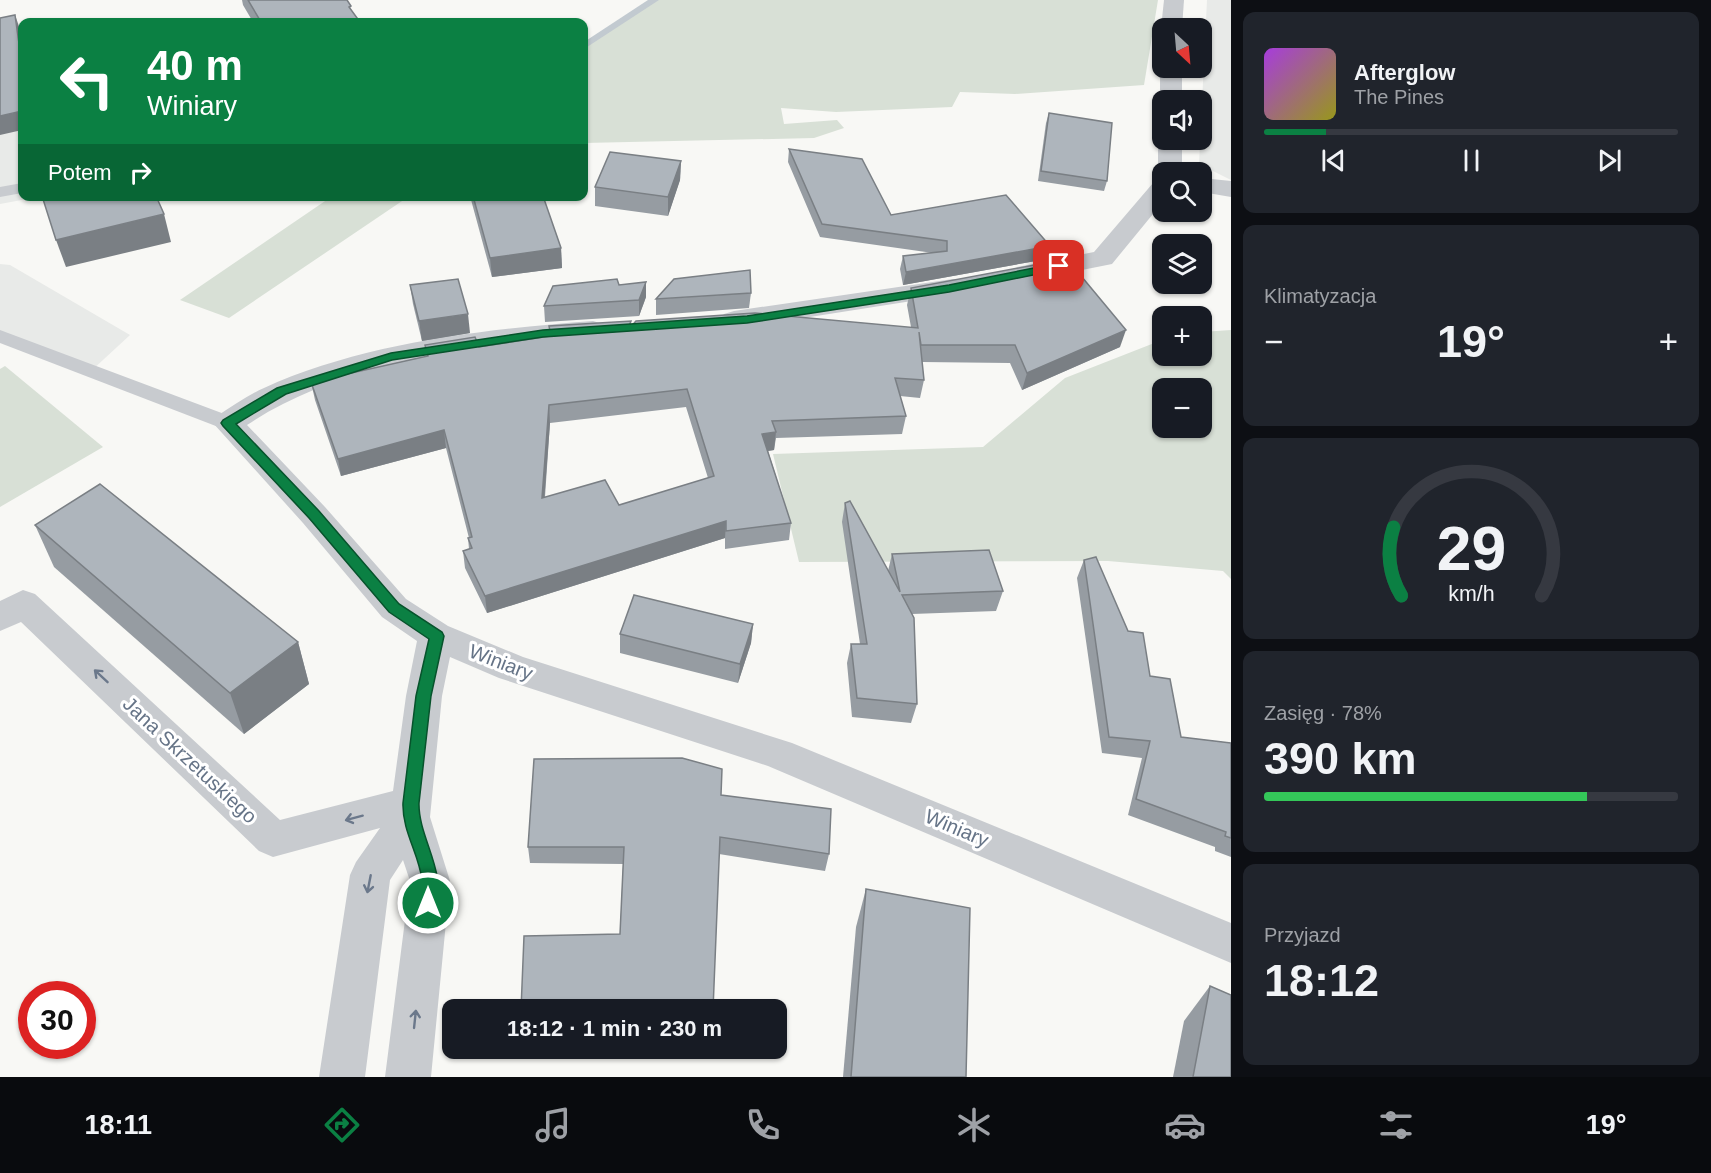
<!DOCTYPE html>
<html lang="pl">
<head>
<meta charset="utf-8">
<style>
	:root { --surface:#171b24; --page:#20242c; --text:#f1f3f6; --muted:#9ea1a6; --line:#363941; --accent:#0b8043 }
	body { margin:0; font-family:Helvetica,sans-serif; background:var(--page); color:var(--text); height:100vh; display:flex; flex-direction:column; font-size:22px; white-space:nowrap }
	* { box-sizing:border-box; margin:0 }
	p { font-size:20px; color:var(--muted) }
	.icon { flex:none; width:33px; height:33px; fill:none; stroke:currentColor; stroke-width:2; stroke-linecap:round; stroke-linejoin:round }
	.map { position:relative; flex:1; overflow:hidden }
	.sheet { display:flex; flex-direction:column; gap:12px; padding:12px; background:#0d0f14; width:480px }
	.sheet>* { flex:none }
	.top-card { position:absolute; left:18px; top:18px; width:570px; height:183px; border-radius:12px; box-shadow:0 2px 4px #0004; background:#0b8043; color:#fff; overflow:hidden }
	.needle { width:39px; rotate:154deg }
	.tools { position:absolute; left:1152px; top:18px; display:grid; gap:12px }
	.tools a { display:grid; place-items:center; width:60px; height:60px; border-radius:12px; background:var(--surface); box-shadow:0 2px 4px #0004; font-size:30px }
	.speed { position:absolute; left:18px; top:981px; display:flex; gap:12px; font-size:30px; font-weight:700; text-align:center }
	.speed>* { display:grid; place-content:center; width:78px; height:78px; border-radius:50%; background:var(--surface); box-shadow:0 2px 4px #0004; line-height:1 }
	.speed .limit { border:9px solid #d22; background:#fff; color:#111 }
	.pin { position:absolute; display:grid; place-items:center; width:51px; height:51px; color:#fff; margin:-26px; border-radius:12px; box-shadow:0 3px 9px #0006 }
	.me { position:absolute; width:66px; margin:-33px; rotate:0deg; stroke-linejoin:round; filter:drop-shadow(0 0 4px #0008) }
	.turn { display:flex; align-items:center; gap:21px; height:126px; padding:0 30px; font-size:27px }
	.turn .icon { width:78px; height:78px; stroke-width:2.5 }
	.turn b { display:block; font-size:42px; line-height:51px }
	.then { display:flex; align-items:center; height:57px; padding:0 30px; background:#0003; gap:12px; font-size:22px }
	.big { font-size:45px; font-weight:700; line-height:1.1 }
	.sheet .tile { flex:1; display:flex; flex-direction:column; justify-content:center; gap:9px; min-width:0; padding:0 21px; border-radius:12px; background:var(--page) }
	.sheet .dial { align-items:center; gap:0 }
	.dial svg { height:156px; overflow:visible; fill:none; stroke:var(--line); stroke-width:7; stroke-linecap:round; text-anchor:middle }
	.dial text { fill:var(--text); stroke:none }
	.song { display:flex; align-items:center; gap:18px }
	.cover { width:72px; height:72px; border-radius:9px; background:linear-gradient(135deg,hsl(280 70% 55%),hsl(60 70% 35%)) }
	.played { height:6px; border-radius:3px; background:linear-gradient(90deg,var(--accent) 15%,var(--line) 15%) }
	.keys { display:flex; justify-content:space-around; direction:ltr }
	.heat { display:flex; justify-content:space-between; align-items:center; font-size:33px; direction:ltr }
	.charge { height:9px; border-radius:4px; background:linear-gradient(90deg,#34c759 78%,var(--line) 0) }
	.trip { position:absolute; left:442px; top:999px; width:345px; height:60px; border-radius:12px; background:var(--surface); box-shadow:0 2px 4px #0004; font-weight:700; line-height:60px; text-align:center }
	.dock { display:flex; height:96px; justify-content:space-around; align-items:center; background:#090b0e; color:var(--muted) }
	.dock .icon { width:42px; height:42px }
	.dock .selected { color:var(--accent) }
	.dock b { font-size:27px; color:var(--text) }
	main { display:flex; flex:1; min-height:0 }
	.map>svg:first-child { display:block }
	.built { fill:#e8eae8 }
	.green { fill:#d8e0d6; fill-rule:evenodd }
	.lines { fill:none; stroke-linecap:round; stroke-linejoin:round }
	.stream { fill:#c2cad0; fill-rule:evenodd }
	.service { fill:#c8cbcf; fill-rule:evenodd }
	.minor { fill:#c8cbcf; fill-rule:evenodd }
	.wall { fill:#969ca2; fill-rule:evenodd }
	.shaded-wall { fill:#7a7f84 }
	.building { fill:#aeb5bc; stroke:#7a7f84; stroke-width:1.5; fill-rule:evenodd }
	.oneway { stroke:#6b788b }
	.route { fill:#0b8043; stroke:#07532c; stroke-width:1.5 }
	.labels { text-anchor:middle; stroke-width:6; stroke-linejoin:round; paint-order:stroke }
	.street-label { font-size:20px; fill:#667487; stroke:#fff }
</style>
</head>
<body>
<main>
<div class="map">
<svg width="1231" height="1077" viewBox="0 0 1231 1077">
	<rect width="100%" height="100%" fill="#f8f8f5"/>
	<g class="built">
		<polygon points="1207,0 1231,0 1231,180 1199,164"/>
		<polygon points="21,32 22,196 38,197 0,204 0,35"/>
		<polygon points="0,264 10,265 130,335 91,371 0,336"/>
	</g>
	<g class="green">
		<polygon points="654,0 1158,0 1144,85 1015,94 960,92 952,107 836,112 781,108 784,124 837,120 844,128 814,138 584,143 584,46"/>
		<polygon points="331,197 408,197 229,318 180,300"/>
		<path d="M1231 330V579L1223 571 1108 561 799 562 773 454 983 447 1065 378 1162 340V356H1202V332ZM1162 388H1202V428H1162Z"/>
		<polygon points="5,366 103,447 0,507 0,369"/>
	</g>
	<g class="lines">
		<polygon class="stream" points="648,0 659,0 584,49 584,42"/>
		<g class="service">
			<polygon points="22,183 22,193 0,197 0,187"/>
			<polygon points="0,330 235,418 238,423 235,428 228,430 221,428 0,343"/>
		</g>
		<g class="minor">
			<polygon points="1164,0 1184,0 1182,28 1161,28"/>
			<polygon points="1162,64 1162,68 1182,68 1182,100 1162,100 1162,104 1160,100 1160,68"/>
			<polygon points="1162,135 1162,140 1182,140 1182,172 1162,172 1162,178 1158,172 1158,140"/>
			<polygon points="1202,178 1231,181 1231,197 1202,192"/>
			<polygon points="1162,181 1162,203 1112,264 1027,281 1017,279 1014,273 1017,267 1094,252 1153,183"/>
			<polygon points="953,279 963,281 967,287 963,293 734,329 724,326 720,320 724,314 734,311"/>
			<path d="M593 321 603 324 607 330 603 336C574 344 542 343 512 346 422 357 324 373 247 425L325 507 406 599 448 626 523 657 792 743 1231 923V963L768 766 499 678 450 657 442 696 430 817 450 881 431 1077H385L410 881 403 860 390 880 365 1077H319L350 875 356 862 380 828 273 857 259 851 21 622 0 631V601L23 590 35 594 280 820 393 791 406 696 417 641 382 617 303 523 213 423 217 416C233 406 248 395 264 388 362 343 486 329 593 321Z"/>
		</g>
	</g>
	<g class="wall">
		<polygon points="242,0 347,0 352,11 360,22 253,22 243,5"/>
		<polygon points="1049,113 1107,181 1104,191 1038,181 1046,123"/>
		<polygon points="789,149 891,215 1050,246 1047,259 903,285 900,269 903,256 933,253 820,237 788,162"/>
		<polygon points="681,161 680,180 668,216 595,206 595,187"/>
		<polygon points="470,196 543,196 561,248 562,268 492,277"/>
		<polygon points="646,282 646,297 639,316 545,322 544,306 619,285"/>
		<polygon points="410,285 470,333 422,341 413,304"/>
		<path d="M911 288 1120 347 1022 390 1010 363 922 362 924 380 920 398 900 396 906 416 902 434 776 438 774 450 768 451 791 523 789 540 725 549V538L487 613 465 568 463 551 469 549 468 538H469L446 448 341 476 315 400 311 382 427 356 425 345 479 347 549 336V326L911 327 907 305ZM686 407 708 478 619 505 545 497 550 423Z"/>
		<polygon points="751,293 749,308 656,315 656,299"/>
		<polygon points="845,503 888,571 892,554 1003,591 996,611 912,614 917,704 911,723 852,717 847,663 851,644 860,644 842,522"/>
		<polygon points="35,525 298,642 309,684 244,734 54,567"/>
		<polygon points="1084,560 1128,631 1181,737 1231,743 1231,857 1215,851 1215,847 1128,815 1142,758 1102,753 1077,578"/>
		<polygon points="753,624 751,643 738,683 620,653 620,634"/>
		<polygon points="721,795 829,854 825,871 719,854 620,934 623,864 530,863 528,847"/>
		<polygon points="866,889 966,1077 843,1077 856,927"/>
		<polygon points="1210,986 1231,1077 1173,1077 1184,1021"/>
		<polygon points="521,1048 710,1048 710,1051 522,1053"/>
	</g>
	<g class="shaded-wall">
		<polygon points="15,15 21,32 22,45 22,62"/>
		<polygon points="22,111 22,130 0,135 0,116"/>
		<polygon points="681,161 680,180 668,216 668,197"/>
		<polygon points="164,214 171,242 66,267 56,240"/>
		<polygon points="1050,246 1047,259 903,285 906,272"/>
		<polygon points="561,248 562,268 492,277 490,258"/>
		<polygon points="646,282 646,297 639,316 639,300"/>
		<polygon points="468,314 470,333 422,341 419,321"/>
		<polygon points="1126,330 1120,347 1022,390 1027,373"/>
		<polygon points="549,405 550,423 543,516 542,498"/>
		<polygon points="444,430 446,448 341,476 338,459"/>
		<polygon points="776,432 774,450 760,452 762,434"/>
		<polygon points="726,521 725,538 487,613 485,596"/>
		<polygon points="753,624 751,643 738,683 740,664"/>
		<polygon points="298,642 309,684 244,734 230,693"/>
	</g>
	<g class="building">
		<polygon points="248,0 347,0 351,6 349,7 360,22 261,22"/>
		<polygon points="15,15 21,58 22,57 22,111 0,116 0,18"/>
		<polygon points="1049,113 1112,123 1107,181 1041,171"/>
		<polygon points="789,149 862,159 891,215 1006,195 1050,246 906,272 903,256 947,251 947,241 822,224"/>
		<polygon points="610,152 681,161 668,197 595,187"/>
		<polygon points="42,196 156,196 164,214 56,240"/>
		<polygon points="473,196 543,196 561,248 490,258"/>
		<path d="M1067 259 1126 330 1027 373 1015 345H921L919 332 924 380 895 378 906 416 772 421 776 432 762 434 791 523 726 531V521L485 596 463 551 472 548 468 538 472 537 444 430 338 459 311 382 428 356 425 345 475 337 479 347 551 336 549 326 631 321 627 331 636 321 755 313 918 328 911 288ZM687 389 714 476 619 505 605 480 542 498 549 405Z"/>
		<polygon points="750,270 751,293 656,299 674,279"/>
		<polygon points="458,279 468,314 419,321 410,285"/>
		<polygon points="617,279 619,285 646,282 639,300 544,306 553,286"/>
		<polygon points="100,484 298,642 230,693 35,525"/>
		<polygon points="850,501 900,592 892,554 989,550 1003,591 902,595 914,618 917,704 857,698 851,644 867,644 845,503"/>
		<polygon points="1096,557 1128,631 1143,633 1150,676 1170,679 1181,737 1231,743 1231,838 1225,836 1226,832 1136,799 1150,741 1109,737 1084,560"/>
		<polygon points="634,595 753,624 740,664 620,634"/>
		<polygon points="682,758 722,769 721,795 831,809 829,854 720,837 713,1010 521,1010 524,936 620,934 624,847 528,847 534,759"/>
		<polygon points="866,889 970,908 966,1077 851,1077"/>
		<polygon points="1210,986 1231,995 1231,1077 1193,1077"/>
	</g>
	<defs><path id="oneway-shaft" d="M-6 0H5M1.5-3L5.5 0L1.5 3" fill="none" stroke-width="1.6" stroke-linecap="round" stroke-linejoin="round" transform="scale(1.5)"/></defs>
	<g class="oneway">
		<use href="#oneway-shaft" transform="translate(101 676) rotate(-137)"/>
		<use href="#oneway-shaft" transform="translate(354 818) rotate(165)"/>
		<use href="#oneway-shaft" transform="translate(369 884) rotate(101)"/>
		<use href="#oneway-shaft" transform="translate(415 1019) rotate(-84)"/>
	</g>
	<path class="route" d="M1059 263 1063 264V269L949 292 747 323 543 337 392 360 286 394 236 424 319 511 399 604 442 632 444 636 431 696 419 803C418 838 449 874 434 908L428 910 422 908C417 899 423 890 422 880 419 854 402 831 403 803L416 696 429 639 389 612 309 518 223 426 221 423 223 420 277 388 391 353 543 330 747 316 949 285Z"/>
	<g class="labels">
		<g class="street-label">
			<text transform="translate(501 662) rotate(21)" y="7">Winiary</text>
			<text transform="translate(190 760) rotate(43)" y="7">Jana Skrzetuskiego</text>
			<text transform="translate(957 828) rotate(23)" y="7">Winiary</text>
		</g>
	</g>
</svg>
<div class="tools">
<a><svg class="needle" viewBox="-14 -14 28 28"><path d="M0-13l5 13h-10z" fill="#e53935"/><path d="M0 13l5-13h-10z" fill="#9ea1a6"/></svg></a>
<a><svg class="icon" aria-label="sound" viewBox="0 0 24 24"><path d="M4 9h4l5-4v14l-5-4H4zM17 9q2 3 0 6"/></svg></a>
<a><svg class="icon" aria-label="search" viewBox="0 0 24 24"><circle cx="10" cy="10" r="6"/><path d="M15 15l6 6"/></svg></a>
<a><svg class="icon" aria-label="layers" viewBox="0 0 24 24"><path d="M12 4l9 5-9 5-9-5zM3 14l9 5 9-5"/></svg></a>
<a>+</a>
<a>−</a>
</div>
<div class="speed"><div class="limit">30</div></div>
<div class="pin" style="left:1059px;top:266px;background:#d93025"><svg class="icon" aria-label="arrive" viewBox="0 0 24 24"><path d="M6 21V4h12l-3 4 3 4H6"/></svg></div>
<svg class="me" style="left:428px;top:903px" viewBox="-20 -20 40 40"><circle r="17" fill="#0b8043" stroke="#fff" stroke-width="3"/><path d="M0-11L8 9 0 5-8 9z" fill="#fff"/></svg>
<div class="trip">18:12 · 1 min · 230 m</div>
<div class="top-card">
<div class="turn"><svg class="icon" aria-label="left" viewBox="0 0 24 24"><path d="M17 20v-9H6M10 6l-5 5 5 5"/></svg><div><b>40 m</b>Winiary</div></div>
<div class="then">Potem<svg class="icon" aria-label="right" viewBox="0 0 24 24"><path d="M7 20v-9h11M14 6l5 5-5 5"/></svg></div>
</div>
</div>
<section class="sheet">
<div class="tile">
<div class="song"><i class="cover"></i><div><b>Afterglow</b><p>The Pines</p></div></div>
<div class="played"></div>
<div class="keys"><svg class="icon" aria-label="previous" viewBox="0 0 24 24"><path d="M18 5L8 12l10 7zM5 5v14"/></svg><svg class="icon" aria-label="pause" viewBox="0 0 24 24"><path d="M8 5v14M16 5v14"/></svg><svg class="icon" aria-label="next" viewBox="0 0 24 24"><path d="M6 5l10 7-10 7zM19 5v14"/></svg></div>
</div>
<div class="tile"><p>Klimatyzacja</p>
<div class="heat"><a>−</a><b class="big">19°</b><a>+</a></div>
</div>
<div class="tile dial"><svg viewBox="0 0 100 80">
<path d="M14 69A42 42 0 1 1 86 69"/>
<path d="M14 69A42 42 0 0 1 10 34" stroke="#0b8043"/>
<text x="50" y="56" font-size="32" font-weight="700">29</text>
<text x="50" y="72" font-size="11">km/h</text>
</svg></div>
<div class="tile"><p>Zasięg · 78%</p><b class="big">390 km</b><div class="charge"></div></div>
<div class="tile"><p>Przyjazd</p><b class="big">18:12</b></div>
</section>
</main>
<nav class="dock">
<b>18:11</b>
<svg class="icon selected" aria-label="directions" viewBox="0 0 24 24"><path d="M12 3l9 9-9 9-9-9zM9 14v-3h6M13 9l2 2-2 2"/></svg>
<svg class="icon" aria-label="music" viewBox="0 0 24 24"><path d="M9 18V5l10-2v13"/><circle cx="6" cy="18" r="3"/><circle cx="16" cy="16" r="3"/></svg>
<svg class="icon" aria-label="phone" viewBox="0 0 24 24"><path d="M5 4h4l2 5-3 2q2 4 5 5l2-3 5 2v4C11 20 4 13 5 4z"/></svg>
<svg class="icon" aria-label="climate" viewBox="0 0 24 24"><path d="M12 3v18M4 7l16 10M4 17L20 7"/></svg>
<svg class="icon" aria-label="car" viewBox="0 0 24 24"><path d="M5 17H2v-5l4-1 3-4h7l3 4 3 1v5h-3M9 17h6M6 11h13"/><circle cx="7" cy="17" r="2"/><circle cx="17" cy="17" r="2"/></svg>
<svg class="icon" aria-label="filters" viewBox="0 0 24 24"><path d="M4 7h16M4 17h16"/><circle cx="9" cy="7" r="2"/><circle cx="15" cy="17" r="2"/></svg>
<b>19°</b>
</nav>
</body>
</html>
